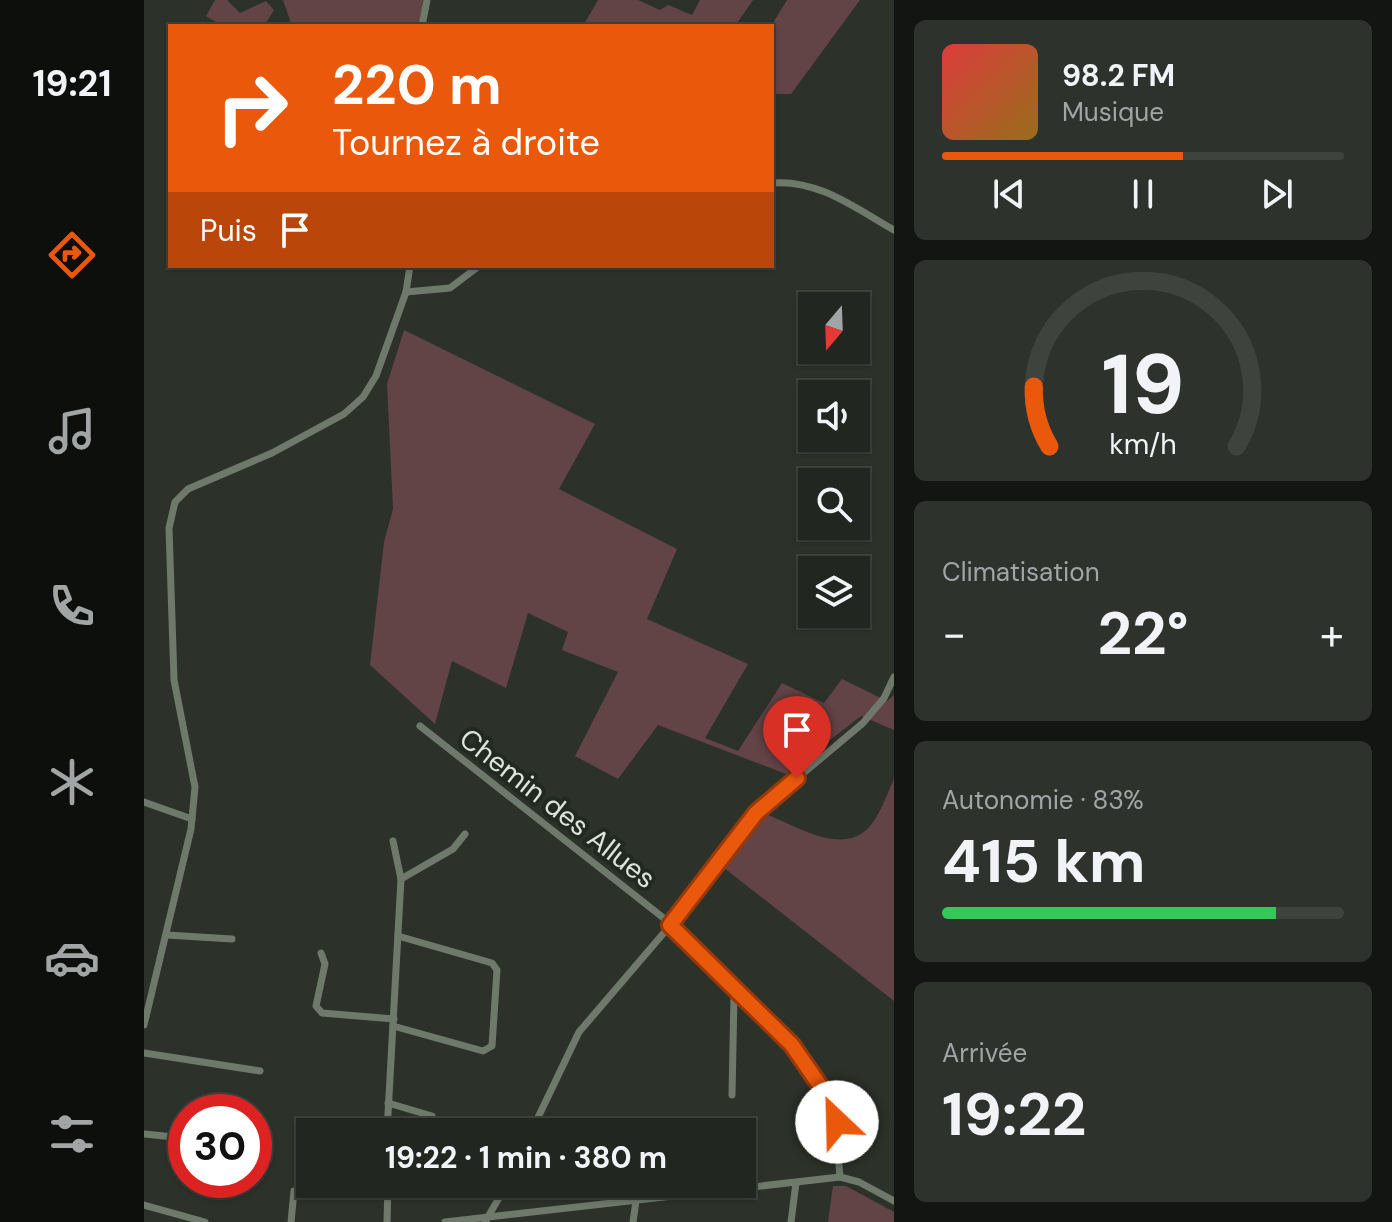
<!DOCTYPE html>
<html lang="fr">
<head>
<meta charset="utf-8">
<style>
	:root { --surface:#212620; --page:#2d322d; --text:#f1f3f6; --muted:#a2a5a5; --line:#3e433e; --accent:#ea580c }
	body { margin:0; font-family:"DM Sans",sans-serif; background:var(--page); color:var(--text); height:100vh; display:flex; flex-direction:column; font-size:30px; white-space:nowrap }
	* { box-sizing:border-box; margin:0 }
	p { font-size:26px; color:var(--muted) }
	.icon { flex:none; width:44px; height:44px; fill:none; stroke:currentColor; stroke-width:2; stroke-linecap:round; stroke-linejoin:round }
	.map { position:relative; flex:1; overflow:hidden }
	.panel { display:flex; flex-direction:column; gap:20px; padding:20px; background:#121512; width:498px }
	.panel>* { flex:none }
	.hud { position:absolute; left:24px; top:24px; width:606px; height:244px; border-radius:0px; box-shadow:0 2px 6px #0004,0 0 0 2px var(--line); background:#ea580c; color:#fff; overflow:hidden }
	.needle { width:52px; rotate:199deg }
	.controls { position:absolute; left:654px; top:292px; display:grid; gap:16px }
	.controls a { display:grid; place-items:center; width:72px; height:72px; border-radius:0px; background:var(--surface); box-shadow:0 2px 6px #0004,0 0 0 2px var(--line); font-size:40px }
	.speed { position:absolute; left:24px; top:1094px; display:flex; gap:16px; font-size:40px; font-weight:700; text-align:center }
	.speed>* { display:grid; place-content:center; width:104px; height:104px; border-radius:50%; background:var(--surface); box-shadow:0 2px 6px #0004,0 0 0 2px var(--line); line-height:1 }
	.speed .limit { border:12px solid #d22; background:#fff; color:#111 }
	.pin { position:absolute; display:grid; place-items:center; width:68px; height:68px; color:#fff; margin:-82px -34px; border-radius:50% 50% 50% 0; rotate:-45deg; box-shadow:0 0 8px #0007 }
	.pin .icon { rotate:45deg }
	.me { position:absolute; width:88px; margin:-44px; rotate:336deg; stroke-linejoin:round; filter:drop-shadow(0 0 6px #0008) }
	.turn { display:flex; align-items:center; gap:28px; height:168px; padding:0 32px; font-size:36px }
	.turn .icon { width:104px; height:104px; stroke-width:2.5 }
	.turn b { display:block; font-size:56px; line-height:68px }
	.then { display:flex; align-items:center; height:76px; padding:0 32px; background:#0003; gap:16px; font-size:30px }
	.big { font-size:60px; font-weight:700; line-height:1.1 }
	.panel .tile { flex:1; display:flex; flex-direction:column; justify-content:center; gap:12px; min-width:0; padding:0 28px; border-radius:12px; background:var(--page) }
	.panel .dial { align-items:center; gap:0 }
	.dial svg { height:208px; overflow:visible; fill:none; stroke:var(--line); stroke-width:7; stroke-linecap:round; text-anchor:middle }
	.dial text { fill:var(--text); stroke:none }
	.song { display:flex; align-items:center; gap:24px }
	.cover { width:96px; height:96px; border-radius:12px; background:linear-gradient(135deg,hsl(0 70% 55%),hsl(40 70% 35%)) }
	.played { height:8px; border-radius:4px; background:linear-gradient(90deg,var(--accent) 60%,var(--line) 60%) }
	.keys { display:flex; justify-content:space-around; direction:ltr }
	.heat { display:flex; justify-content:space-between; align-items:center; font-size:44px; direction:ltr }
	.charge { height:12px; border-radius:6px; background:linear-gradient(90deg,#34c759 83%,var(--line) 0) }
	.trip { position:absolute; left:152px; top:1118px; width:460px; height:80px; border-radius:0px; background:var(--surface); box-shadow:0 2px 6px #0004,0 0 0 2px var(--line); font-weight:700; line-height:80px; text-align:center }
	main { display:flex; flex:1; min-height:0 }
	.tab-bar { display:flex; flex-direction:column; width:144px; justify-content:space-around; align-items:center; background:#0d0f0d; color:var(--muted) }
	.tab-bar .icon { width:56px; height:56px }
	.tab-bar .active { color:var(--accent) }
	.tab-bar b { font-size:36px; color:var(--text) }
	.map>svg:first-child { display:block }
	.green { fill:#624346 }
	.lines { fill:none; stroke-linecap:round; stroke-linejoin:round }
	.minor { stroke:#6f796b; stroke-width:7 }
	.route-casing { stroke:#983908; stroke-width:20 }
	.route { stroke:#ea580c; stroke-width:14 }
	.labels { text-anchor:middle; stroke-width:8; stroke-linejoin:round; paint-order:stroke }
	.street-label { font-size:28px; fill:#dfe3de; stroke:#222920 }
</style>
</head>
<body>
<main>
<nav class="tab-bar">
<b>19:21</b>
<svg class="icon active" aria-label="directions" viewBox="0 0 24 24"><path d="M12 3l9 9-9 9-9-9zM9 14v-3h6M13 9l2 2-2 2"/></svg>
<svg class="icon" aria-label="music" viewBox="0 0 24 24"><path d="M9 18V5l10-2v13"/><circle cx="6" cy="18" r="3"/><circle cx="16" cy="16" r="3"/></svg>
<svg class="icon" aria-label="phone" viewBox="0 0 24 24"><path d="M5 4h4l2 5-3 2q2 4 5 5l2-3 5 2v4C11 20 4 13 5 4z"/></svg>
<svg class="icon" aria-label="climate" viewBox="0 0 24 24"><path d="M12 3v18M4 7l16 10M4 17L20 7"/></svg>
<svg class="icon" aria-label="car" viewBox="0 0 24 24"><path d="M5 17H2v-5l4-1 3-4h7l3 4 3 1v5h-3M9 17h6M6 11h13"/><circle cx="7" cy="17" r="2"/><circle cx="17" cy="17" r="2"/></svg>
<svg class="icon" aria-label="filters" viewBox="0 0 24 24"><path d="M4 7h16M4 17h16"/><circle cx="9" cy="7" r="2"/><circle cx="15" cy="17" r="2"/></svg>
</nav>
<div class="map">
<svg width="750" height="1222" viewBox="0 0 750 1222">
	<rect width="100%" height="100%" fill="#2c322a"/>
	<g class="green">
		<polygon points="71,0 83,0 96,13 122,1 130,10 120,26 78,26 62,16"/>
		<polygon points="139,0 279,0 276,26 148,26"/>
		<polygon points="454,0 494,0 516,10 524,5 548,15 556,0 609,0 591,26 439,26"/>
		<polygon points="643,0 716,0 647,94 628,94 627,26"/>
		<polygon points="260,330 451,424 415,489 533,549 503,619 604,664 561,738 594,751 638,683 680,703 698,679 743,701 750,695 750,730 717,716 642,774 514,725 474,779 431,756 474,672 418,650 424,632 384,613 362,688 308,661 291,724 226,665 240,542 249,509 243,384"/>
		<path d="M750 779V1001L579 867 622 814C653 826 700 858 727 825 737 812 743 794 750 779Z"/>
		<polygon points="689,1186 702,1186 750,1212 750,1222 684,1222"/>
	</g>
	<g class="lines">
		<g class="minor">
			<polyline points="278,26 283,0"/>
			<path d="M628 183C674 179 711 208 750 230"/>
			<polyline points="262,292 306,288 335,266"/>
			<polyline points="276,726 531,927 648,1045 690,1106 696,1177"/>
			<polyline points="0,802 48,819"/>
			<polyline points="257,879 309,849 321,834"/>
			<polyline points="23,935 88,939"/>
			<polyline points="177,953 181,964 172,1006 178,1013 250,1019"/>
			<polyline points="0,1025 47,829 51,787 30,680 25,528 31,502 44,489 128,453 200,414 219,397 232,376 262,292 266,266"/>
			<polyline points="249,1026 339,1051 348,1046 353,970 348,963 254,936"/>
			<polyline points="0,1053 116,1071"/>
			<polyline points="588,1095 590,995 595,990"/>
			<polyline points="244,1103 288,1116"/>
			<polyline points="243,1132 257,879 249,841"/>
			<polyline points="387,1132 435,1032 554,893 612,813 719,723 740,698 750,677"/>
			<polyline points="0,1134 30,1137 42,1132"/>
			<polyline points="0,1205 61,1222"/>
			<polyline points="147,1222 150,1191"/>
			<polyline points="243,1222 244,1184"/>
			<polyline points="301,1222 696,1177 715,1182 750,1201"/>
			<polyline points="341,1222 363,1184"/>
			<polyline points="489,1222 492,1201"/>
			<polyline points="647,1222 652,1183"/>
		</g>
	</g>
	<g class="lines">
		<g class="route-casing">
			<polyline id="route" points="653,778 612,813 526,925 648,1045 690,1106 693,1122"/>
		</g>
		<use href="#route" class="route"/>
	</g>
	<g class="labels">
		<g class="street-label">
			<text transform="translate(414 808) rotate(38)" y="10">Chemin des Allues</text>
		</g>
	</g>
</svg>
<div class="controls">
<a><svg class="needle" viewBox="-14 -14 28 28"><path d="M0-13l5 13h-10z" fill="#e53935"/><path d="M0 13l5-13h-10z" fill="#a2a5a5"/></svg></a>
<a><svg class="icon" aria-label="sound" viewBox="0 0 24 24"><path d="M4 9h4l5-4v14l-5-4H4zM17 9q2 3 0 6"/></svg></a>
<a><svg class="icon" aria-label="search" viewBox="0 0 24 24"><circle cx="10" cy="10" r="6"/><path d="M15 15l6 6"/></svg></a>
<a><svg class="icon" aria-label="layers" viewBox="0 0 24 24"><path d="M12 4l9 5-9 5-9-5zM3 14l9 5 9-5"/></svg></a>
</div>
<div class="speed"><div class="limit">30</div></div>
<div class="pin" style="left:653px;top:778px;background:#d93025"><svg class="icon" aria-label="arrive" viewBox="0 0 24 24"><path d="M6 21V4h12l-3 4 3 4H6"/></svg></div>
<svg class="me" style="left:693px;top:1122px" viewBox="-20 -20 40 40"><circle r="19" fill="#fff"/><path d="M0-13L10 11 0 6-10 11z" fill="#ea580c"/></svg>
<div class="trip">19:22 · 1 min · 380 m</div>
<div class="hud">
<div class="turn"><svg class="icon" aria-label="right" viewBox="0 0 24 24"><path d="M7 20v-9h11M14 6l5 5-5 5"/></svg><div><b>220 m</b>Tournez à droite</div></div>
<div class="then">Puis<svg class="icon" aria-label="arrive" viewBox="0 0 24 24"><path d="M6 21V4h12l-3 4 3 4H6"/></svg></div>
</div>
</div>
<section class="panel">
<div class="tile">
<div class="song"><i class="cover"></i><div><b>98.2 FM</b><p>Musique</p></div></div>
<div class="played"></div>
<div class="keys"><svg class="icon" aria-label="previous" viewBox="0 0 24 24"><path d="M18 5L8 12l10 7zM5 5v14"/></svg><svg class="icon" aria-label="pause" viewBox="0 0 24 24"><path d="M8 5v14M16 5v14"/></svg><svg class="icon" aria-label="next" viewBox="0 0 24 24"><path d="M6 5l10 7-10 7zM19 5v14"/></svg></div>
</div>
<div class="tile dial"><svg viewBox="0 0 100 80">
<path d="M14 69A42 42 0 1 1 86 69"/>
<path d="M14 69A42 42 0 0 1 8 46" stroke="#ea580c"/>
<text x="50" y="56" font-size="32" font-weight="700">19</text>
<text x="50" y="72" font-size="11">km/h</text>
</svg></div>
<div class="tile"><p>Climatisation</p>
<div class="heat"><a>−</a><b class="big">22°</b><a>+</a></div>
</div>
<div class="tile"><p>Autonomie · 83%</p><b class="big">415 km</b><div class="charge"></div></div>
<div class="tile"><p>Arrivée</p><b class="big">19:22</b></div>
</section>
</main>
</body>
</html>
